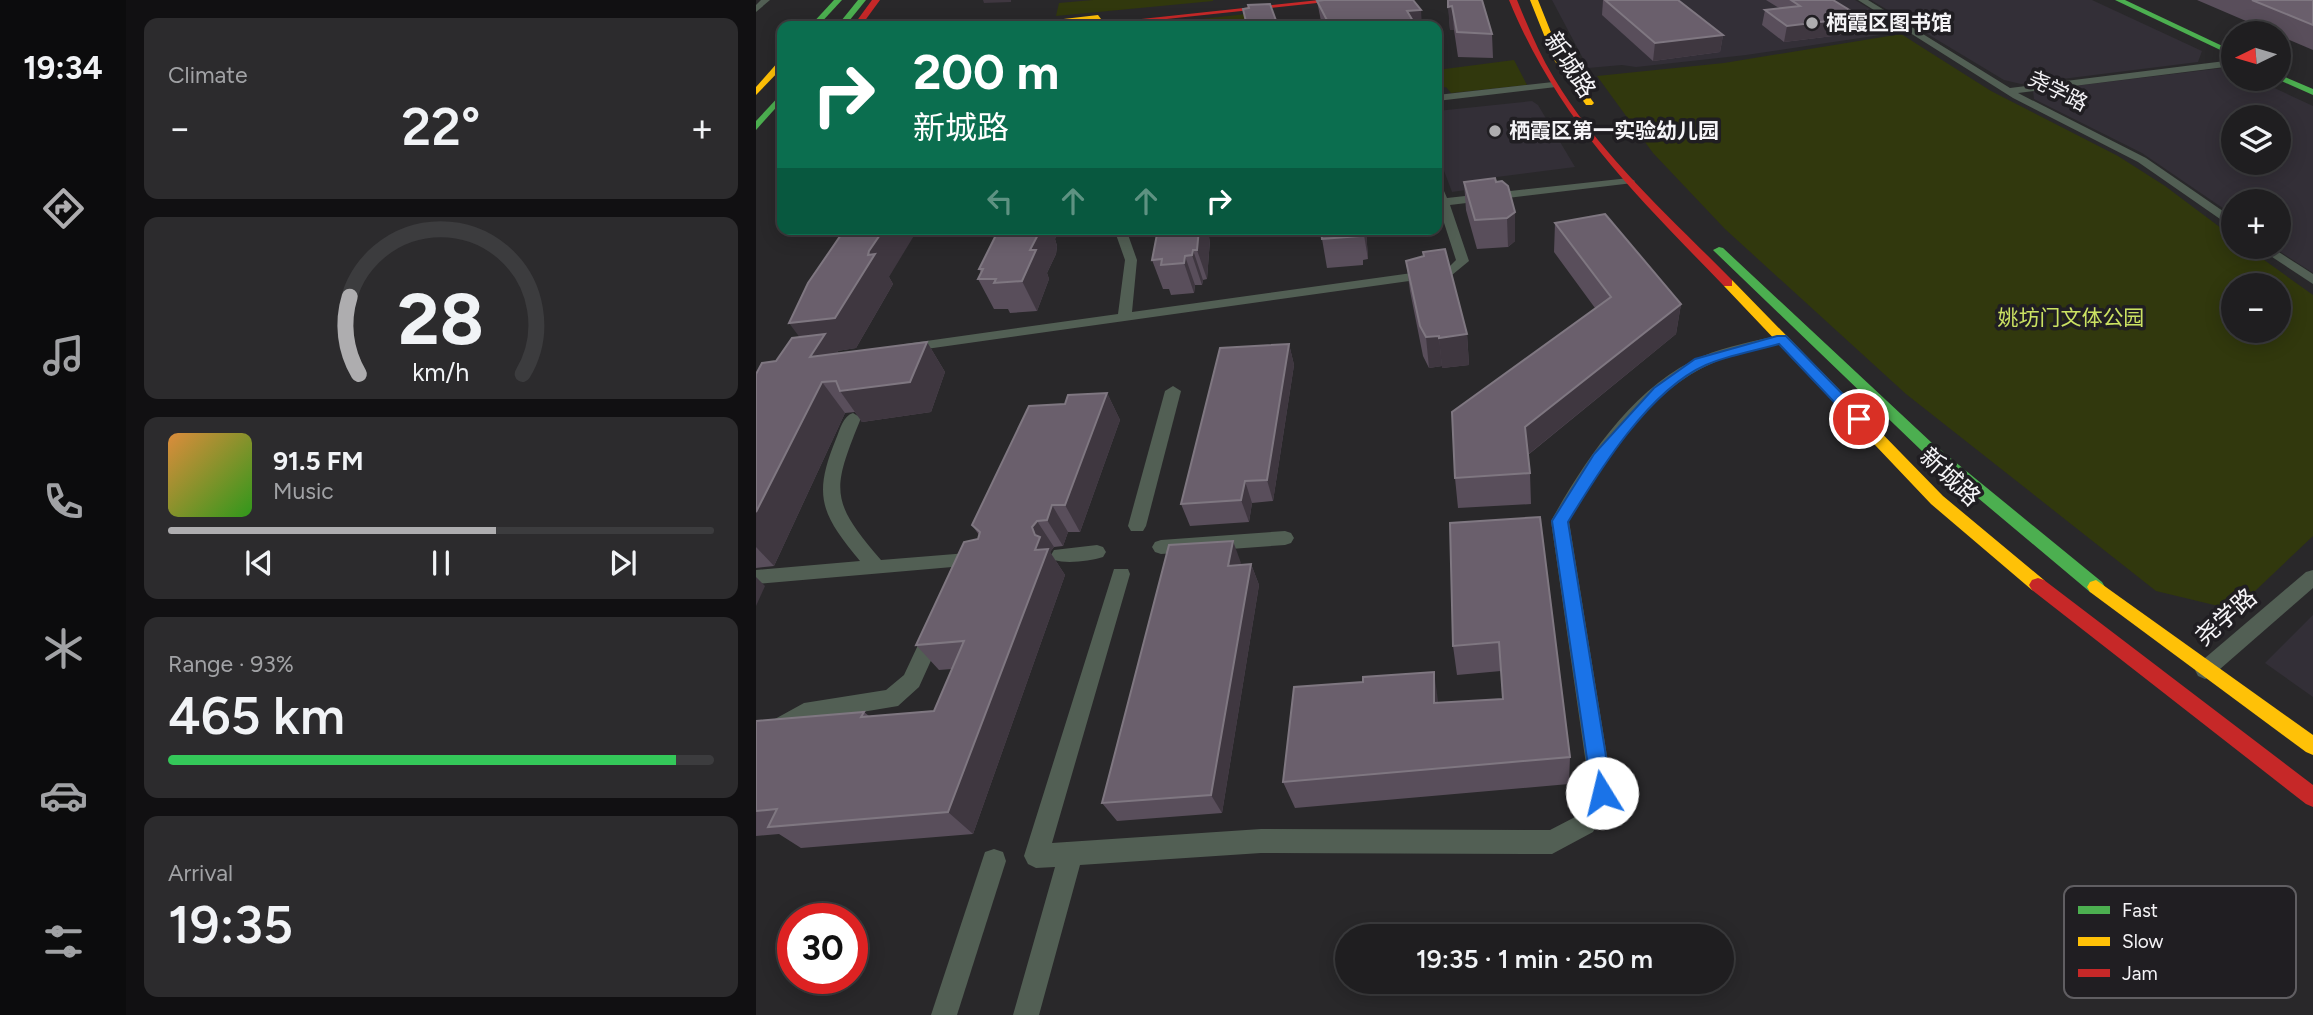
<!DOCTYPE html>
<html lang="en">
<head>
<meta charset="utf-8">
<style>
	:root { --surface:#1f1e20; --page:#2c2b2d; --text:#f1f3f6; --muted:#a1a2a5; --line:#3c3c3e; --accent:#aeadaf }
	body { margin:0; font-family:Figtree,"Noto Sans SC",sans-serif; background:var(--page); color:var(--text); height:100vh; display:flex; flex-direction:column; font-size:26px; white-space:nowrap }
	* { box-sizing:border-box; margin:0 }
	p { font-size:23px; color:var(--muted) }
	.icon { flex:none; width:38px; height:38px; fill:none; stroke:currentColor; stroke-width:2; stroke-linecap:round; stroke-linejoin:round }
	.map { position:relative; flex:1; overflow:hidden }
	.side { display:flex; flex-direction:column; gap:18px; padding:18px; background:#111012; width:630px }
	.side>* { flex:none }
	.guide { position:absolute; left:21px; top:21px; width:665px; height:214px; border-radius:14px; box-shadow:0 4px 18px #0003,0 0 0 2px var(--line); background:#0b6e4f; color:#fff; overflow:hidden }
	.needle { width:46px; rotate:265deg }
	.tools { position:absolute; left:1465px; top:21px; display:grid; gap:14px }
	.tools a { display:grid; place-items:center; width:70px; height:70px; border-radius:50%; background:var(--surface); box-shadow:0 4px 18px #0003,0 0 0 2px var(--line); font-size:35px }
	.speed { position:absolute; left:21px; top:903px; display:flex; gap:14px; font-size:35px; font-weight:700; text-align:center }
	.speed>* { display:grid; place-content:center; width:91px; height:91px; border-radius:50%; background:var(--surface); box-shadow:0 4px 18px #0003,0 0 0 2px var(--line); line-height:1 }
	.speed .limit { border:10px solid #d22; background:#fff; color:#111 }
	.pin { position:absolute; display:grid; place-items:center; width:60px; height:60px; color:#fff; margin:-30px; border:4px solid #fff; border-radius:50%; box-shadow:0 2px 7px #0007 }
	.me { position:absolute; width:77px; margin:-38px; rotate:351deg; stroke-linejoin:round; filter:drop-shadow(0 0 5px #0008) }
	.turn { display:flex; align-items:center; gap:24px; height:147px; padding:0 21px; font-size:32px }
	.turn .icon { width:91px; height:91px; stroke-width:2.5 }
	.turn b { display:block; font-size:49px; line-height:60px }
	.lanes { display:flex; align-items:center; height:66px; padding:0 21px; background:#0003; justify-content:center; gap:35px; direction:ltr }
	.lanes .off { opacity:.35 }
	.big { font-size:52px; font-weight:600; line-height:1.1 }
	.side .widget { flex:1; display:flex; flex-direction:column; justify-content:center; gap:10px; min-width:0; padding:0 24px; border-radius:14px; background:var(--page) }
	.side .dial { align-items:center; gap:0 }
	.dial svg { height:182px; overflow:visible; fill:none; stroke:var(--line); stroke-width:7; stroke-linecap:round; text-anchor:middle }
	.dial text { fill:var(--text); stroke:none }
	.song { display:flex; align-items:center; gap:21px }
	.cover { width:84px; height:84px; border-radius:10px; background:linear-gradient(135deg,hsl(30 70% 55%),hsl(110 70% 35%)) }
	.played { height:7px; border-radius:4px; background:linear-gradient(90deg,var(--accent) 60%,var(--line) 60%) }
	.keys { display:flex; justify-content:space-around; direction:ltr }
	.heat { display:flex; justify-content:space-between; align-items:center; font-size:38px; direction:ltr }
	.charge { height:10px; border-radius:5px; background:linear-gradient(90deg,#34c759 93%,var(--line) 0) }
	.trip { position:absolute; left:579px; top:924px; width:399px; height:70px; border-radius:35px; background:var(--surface); box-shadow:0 4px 18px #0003,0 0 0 2px var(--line); font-weight:600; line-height:70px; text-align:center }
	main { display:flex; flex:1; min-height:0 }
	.menu { display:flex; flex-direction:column; width:126px; justify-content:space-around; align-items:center; background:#0c0c0d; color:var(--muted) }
	.menu .icon { width:49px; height:49px }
	.menu .on { color:var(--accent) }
	.menu b { font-size:32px; color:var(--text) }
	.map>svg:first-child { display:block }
	.built { fill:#332f37; fill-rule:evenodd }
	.green { fill:#31380d; fill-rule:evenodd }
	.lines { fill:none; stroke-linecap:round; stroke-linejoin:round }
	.street { fill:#525f54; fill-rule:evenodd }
	.fast { fill:#4caf50; fill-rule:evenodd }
	.slow { fill:#ffc107; fill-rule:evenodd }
	.jam { fill:#c62828; fill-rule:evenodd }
	.wall { fill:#594e5b }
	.shaded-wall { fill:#3f3740 }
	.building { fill:#6a5f6c; stroke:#7f7781; stroke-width:2 }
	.route { fill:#1a73e8; stroke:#114b97; stroke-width:2 }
	.poi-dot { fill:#aeadaf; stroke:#201e22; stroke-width:2.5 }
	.labels { text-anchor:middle; stroke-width:7; stroke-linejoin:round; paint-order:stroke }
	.far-poi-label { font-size:21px; font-weight:bold; fill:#f5f4f7; stroke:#201e22; text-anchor:start }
	.far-street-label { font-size:21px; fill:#f5f4f7; stroke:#201e22 }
	.far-park-label { font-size:21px; fill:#cbe262; stroke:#201e22 }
	.street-label { font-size:24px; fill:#f5f4f7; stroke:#201e22 }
	.key { fill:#201e22; stroke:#605e62; stroke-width:2 }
	.key-label { font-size:19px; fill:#f5f4f7 }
</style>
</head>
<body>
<main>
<nav class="menu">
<b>19:34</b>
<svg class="icon on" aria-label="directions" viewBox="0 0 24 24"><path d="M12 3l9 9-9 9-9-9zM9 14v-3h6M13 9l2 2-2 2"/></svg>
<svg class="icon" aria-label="music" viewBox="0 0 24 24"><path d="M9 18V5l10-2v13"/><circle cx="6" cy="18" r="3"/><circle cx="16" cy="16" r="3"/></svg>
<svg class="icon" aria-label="phone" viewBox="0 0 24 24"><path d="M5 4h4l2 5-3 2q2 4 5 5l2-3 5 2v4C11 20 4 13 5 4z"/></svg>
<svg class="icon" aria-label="climate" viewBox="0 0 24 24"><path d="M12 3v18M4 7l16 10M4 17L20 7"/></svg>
<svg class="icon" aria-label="car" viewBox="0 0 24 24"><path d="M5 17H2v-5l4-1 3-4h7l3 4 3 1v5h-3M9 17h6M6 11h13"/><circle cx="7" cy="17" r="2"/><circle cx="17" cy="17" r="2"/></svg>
<svg class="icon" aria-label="filters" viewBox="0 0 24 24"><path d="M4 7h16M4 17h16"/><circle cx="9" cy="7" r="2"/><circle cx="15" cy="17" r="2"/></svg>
</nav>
<section class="side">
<div class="widget"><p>Climate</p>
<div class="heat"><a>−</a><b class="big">22°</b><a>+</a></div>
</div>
<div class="widget dial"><svg viewBox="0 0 100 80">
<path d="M14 69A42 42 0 1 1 86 69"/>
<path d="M14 69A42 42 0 0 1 10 35" stroke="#aeadaf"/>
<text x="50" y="56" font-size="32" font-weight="700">28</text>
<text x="50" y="72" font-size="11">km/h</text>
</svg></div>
<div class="widget">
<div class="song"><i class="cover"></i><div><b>91.5 FM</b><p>Music</p></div></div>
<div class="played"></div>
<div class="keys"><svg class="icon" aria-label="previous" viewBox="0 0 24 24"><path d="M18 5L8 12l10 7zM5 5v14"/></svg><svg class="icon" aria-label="pause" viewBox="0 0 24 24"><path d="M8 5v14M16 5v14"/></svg><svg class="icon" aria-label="next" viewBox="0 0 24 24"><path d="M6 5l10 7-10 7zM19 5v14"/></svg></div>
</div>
<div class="widget"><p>Range · 93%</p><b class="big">465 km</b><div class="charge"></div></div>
<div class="widget"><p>Arrival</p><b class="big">19:35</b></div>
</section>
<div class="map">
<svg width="1557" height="1015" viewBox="0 0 1557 1015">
	<rect width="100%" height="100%" fill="#29282a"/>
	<g class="built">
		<polygon points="796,0 1099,0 1151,31 990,55 880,67 866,65 832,68"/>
		<polygon points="1115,0 1336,0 1446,51 1442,62 1265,84 1248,80"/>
		<path d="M1475 67 1477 79H1499L1557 106V273L1517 247H1522V201H1477V215L1386 153 1278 99 1277 91ZM1477 117H1522V163H1477Z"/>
		<polygon points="776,101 782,105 819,167 733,178 737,186 696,192 681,152 681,111"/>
		<polygon points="1557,615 1557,697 1509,663"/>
	</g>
	<g class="green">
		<polygon points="337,0 457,0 457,1 300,16 303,3"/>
		<polygon points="508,12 511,19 486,22 486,26 418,26 418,22"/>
		<path d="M1145 34 1235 91 1362 156 1409 186 1477 237V247H1490L1557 295V536L1479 610 1400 591 1150 394 969 229 897 153 841 76 968 63ZM1477 285H1522V331H1477Z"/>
		<polygon points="758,60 771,85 695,93 690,87 681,89 681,70"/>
	</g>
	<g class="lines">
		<g class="street">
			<polygon points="5,0 14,0 0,12 0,5"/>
			<polygon points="1102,0 1112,0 1254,88 1477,60 1477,66 1262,93 1390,158 1477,218 1477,228 1382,162 1257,98"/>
			<polygon points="797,82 800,83 800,87 681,101 681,95"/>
			<polygon points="873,178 879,181 877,183 694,205 713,261 696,275 149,352 142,348 149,344 362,314 369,260 358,229 370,229 381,260 376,312 692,268 700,260 681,201 681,183 685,184 691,198"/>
			<polygon points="1501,247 1515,247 1557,274 1557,284"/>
			<path d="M1025 335 1032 339 1030 342C1006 349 980 352 957 363 891 391 848 462 813 521L857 793 837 832 796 854 505 853 324 865 283 1015H257L299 867 280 868 272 864 268 856 358 569H372L374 574 296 843 505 829 794 830 821 816 834 792 795 521C829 460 879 384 947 356 971 346 999 341 1025 335Z"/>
			<polygon points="417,386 425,391 390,526 387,531 375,531 372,526 409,391"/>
			<path d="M97 413 105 418C76 490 73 500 125 560L224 552 231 554 233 559 231 564 0 584V570L104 561C66 515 56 497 80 439 84 429 87 416 97 413Z"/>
			<polygon points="529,531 535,533 538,538 535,543 529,545 405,554 399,552 396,547 399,542 405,540"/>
			<path d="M341 545 347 547 350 552 347 557C334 561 311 564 298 560L295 555 298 550Z"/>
			<polygon points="1557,570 1557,588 1456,676 1449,679 1442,676 1439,670 1442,664 1550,572"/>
			<polygon points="177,626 184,628 187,634 163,687 142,706 52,721 24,739 8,768 0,771 0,740 8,725 48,703 130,690 148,675 170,628"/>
			<polygon points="238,849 247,852 250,861 201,1015 175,1015 226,861 229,852"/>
		</g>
		<g class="fast">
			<polygon points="78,0 86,0 62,26 54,26"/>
			<polygon points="102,0 110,0 89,26 81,26"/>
			<polygon points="1359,0 1369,0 1477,51 1477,56"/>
			<polygon points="1522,74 1557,89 1557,95 1521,79"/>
			<polygon points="26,93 26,101 0,130 0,121"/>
			<polygon points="963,247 967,248 1176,443 1346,582 1349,587 1346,592 1340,594 1334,592 1166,451 959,252 957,250"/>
		</g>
		<g class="slow">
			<polygon points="774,0 782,0 806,60 838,103 836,105 830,105 798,60"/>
			<polygon points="342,15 345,19 273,26 248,26"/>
			<polygon points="23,61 26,61 26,68 0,95 0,87"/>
			<polygon points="972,279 976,280 1187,496 1288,580 1291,585 1288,590 1282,592 1276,590 1175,504 968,286 968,280"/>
			<polygon points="1340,580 1557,735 1557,755 1550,752 1334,592 1331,587 1334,582"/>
		</g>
		<g class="jam">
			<polygon points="116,0 124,0 105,26 97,26"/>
			<polygon points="563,0 589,0 345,26 320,26"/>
			<path d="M753 0H761C772 27 783 53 798 78 844 155 914 217 976 280V286H968C879 194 802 120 753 0Z"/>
			<polygon points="1282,578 1288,580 1557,785 1557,807 1550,804 1276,590 1273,585 1276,580"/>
		</g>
	</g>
	<g class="wall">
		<polygon points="567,0 657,0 666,26 566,26 561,1"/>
		<polygon points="692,0 736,34 737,58 702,57 698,30 694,30"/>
		<polygon points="847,0 922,0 967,35 964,52 897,61 846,15"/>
		<polygon points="1010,0 1077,0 1101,33 1028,42 1006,25 1009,10 1023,8"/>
		<polygon points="1441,0 1557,0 1557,50 1522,35 1522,33 1518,33"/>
		<polygon points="739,178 759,241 752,247 721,249 710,210 708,182"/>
		<polygon points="799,223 925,304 920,334 772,455 774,473 775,504 702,508 699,478 839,308 798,252"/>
		<polygon points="610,229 612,259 607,260 607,265 571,268 566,239"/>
		<polygon points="236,231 302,232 299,239 301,246 300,254 291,273 293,279 281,311 254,313 252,309 238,309 222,279 225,273 223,269 239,237"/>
		<polygon points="454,240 451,279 447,280 446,285 439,285 438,293 415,295 413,289 407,289 396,260"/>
		<polygon points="667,252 711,334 713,365 686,368 686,366 673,368 667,356 654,291 650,261 668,256"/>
		<polygon points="133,277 137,284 100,348 81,351 83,353 171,342 189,372 175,412 106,422 99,412 89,413 18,566 0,568 0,374 20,361 44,337"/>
		<polygon points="533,344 538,365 517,501 496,503 493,522 434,526 425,504"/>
		<polygon points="351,393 364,420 324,532 312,532 307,546 298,547 294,552 309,575 217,834 45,848 23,834 0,836 0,721 108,712 113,716 178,711 196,669 183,670 160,645 222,539 223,535 216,525 309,404"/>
		<polygon points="694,523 814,757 813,784 539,808 527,782 682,703 747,699 745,671 701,675 697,646"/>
		<polygon points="485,563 484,565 495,564 503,585 466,813 361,821 346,803"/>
	</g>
	<g class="shaded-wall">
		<polygon points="227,0 255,0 255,2 228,3"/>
		<polygon points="696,6 698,30 694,30 692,7"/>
		<polygon points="665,10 666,26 653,26 651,11"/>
		<polygon points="1105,17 1101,33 1028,42 1031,26"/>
		<polygon points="967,35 964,52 897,61 899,43"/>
		<polygon points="759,212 759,241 752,247 751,218"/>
		<polygon points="128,229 162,229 133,277 137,284 100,348 81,351 90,364 54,357 56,354 33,323 112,255 113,251"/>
		<polygon points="285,229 301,229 302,232 299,239 301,246 300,254 291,273 293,279 281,311 266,281 274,250"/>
		<polygon points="443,229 451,229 454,240 451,279 441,250"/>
		<polygon points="607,229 610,229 612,259"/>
		<polygon points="437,250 447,280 446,285 436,255"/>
		<polygon points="429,256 439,285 438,293 428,263"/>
		<polygon points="925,304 920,334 769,457 769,427"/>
		<polygon points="711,334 713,365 686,368 683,338"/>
		<polygon points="683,336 686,366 673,368 670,337"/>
		<polygon points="171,342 189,372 175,412 106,422 84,391"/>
		<polygon points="533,344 538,365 517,501 511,480"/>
		<polygon points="66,382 89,413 18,566 0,547 0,512"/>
		<polygon points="351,393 364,420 324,532 309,505"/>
		<polygon points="489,481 496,503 493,522 485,500"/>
		<polygon points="296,505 312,532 307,546 291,520"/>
		<polygon points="281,521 298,547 294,552 309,575 217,834 192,812 279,550 279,535 276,527"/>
		<polygon points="477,541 485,563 480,587 472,566"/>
		<polygon points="495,564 503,585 466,813 455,795"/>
		<polygon points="0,577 9,586 0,606"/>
		<polygon points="678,672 682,701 683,731 678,703"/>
	</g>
	<g class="building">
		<polygon points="568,0 657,0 665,10 651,11 660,26 574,26 561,1"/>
		<polygon points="692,0 726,0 736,34 701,32 696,6 692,7"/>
		<polygon points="849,0 922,0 967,35 899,43"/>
		<polygon points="1035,0 1077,0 1105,17 1031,26 1009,10 1044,6"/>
		<polygon points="1496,0 1557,0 1557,25"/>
		<polygon points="514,4 522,26 491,26 487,9 493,8 492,5"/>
		<polygon points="739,178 740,182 746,181 752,186 759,212 751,218 719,220 708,182"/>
		<polygon points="849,214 925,304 769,427 774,473 699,478 696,412 855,297 799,223"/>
		<polygon points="89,229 128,229 113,251 112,255 119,254 79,318 33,323 52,283"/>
		<polygon points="237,229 285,229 274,250 280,250 266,281 238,283 240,279 222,279 227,269 223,269 242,231 236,231"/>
		<polygon points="402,229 443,229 441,250 437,250 436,255 429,256 428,263 405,265 406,259 396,260"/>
		<polygon points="565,229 607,229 607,230 602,231 603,236 566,239"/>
		<polygon points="689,249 711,334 683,338 683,336 670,337 664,326 650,261 668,256 667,252"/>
		<polygon points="69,334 54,357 171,342 154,382 84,391 80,381 66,382 0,512 0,374 6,363 20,361 36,338"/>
		<polygon points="533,344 511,480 489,481 485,500 425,504 464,348"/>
		<polygon points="351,393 309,505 296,505 291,520 281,521 276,527 279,535 284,537 279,550 292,549 192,812 12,827 21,809 0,811 0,721 108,712 105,717 178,711 208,641 160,645 208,542 222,539 224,532 216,525 273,406 309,404 312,395"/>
		<polygon points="784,517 814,757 527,782 538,687 607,682 607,677 678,672 678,703 747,699 743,642 697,646 694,523"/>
		<polygon points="477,541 472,566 495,564 455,795 346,803 413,545"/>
	</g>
	<path class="route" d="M1021 336H1030L1108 416V423H1098L1023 344C999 351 972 355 950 365 893 390 843 471 812 522L856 793 853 800 846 803 839 800 836 793 796 521 838 454 898 388 939 359Z"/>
	<g class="poi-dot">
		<circle cx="1056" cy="23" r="7"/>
		<circle cx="739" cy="131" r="7"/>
	</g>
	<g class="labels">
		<g class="far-poi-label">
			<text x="1070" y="30">栖霞区图书馆</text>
			<text x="753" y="138">栖霞区第一实验幼儿园</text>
		</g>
		<g class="far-street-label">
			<text transform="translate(1302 91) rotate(27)" y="7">尧学路</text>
		</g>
		<g class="far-park-label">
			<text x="1315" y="325">姚坊门文体公园</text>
		</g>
		<g class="street-label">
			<text transform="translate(814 65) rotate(57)" y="8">新城路</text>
			<text transform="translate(1194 477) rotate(43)" y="8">新城路</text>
			<text transform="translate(1470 617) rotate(-41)" y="8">尧学路</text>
		</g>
	</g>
	<rect x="1308" y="886" width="232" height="112" rx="10" class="key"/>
	<rect x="1322" y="906" width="32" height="8" fill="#4caf50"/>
	<rect x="1322" y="937" width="32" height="9" fill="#ffc107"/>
	<rect x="1322" y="969" width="32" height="8" fill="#c62828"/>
	<g class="key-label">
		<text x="1366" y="917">Fast</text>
		<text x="1366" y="948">Slow</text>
		<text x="1366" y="980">Jam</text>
	</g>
</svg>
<div class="tools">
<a><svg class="needle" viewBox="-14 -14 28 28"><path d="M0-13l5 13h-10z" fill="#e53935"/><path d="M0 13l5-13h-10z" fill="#a1a2a5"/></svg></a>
<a><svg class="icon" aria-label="layers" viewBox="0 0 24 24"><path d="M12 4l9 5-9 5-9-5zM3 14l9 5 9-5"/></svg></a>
<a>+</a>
<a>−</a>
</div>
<div class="speed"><div class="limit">30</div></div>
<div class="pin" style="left:1103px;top:419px;background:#d93025"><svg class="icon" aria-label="arrive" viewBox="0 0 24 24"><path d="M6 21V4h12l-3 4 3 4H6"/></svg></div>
<svg class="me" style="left:846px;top:793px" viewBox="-20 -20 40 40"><circle r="19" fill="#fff"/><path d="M0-13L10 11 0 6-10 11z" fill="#1a73e8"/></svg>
<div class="trip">19:35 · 1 min · 250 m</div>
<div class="guide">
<div class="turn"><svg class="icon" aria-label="right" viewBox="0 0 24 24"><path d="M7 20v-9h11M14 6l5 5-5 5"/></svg><div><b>200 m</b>新城路</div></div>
<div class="lanes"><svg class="icon off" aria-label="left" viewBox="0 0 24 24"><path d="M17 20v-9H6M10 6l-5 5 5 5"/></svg><svg class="icon off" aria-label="ahead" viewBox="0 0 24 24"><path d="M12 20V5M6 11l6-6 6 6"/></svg><svg class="icon off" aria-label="ahead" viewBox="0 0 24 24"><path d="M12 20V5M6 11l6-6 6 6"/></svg><svg class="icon" aria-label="right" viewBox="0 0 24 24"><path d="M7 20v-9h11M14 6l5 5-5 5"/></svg></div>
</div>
</div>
</main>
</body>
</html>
